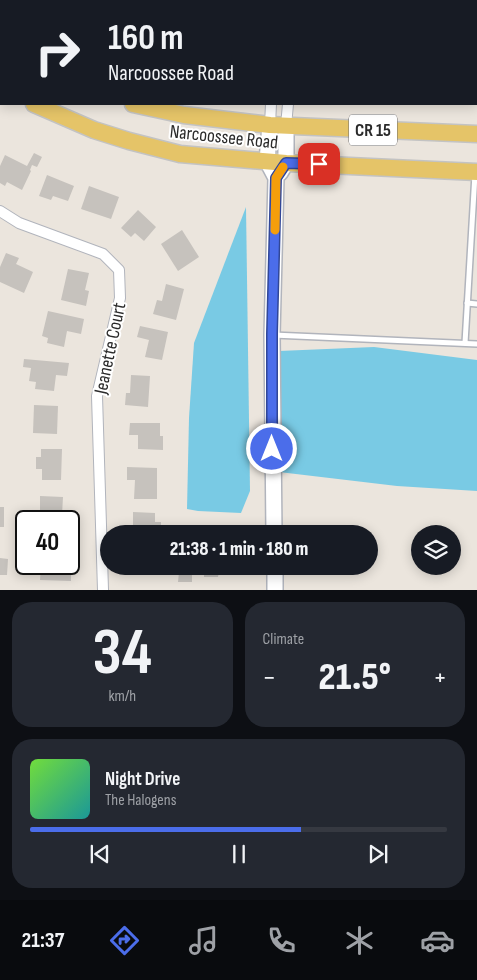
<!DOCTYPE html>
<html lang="en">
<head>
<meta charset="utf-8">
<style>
	:root { --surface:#171b24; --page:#242831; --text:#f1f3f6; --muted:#9ea1a6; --line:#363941; --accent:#4b6dea }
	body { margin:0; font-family:"Sofia Sans Condensed",sans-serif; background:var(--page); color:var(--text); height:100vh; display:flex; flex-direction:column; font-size:19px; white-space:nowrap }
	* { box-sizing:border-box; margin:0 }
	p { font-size:16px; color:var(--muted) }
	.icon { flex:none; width:28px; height:28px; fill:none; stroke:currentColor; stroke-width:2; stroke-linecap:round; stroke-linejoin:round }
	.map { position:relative; height:590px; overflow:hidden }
	.drawer { display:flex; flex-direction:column; gap:12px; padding:12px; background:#0d0f14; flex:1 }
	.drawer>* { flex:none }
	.banner { position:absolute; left:0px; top:0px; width:478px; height:105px; box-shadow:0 2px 12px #0003; background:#171b24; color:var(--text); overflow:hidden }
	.tools { position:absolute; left:411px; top:525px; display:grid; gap:10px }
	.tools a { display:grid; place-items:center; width:50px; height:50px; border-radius:50%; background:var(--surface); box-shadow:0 2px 12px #0003; font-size:25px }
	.speed { position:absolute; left:15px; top:510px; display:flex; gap:10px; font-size:25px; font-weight:700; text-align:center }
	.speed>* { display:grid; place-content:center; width:65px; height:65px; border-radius:50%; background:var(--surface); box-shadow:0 2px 12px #0003; line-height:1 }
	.speed .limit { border:2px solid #111; border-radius:8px; background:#fff; color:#111 }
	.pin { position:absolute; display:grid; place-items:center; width:42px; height:42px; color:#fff; margin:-21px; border-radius:10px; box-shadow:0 2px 8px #0006 }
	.me { position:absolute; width:55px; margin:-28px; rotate:0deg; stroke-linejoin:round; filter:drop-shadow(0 0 4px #0008) }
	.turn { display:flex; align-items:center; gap:18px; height:105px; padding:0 25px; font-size:22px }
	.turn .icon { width:65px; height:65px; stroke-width:2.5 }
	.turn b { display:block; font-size:35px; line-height:42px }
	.big { font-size:38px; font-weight:800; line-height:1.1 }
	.drawer .tile { flex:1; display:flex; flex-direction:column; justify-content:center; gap:8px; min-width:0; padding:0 18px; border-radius:20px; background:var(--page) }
	.drawer .dial { align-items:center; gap:0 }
	.dial b { font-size:65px; line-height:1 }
	.song { display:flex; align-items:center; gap:15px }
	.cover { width:60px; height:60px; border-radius:8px; background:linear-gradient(135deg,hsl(100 70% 55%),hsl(180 70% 35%)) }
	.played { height:5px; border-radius:2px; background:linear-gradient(90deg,var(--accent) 65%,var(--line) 65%) }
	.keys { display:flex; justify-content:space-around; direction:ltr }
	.heat { display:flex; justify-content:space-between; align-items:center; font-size:28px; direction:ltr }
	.drawer .tiles { flex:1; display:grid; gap:12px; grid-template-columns:1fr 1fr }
	.tile:last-child { grid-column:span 2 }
	.trip { position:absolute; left:100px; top:525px; width:278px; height:50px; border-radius:25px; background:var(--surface); box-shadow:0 2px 12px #0003; font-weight:800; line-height:50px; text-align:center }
	.dock { display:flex; height:80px; justify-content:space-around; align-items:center; background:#090b0e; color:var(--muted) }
	.dock .icon { width:35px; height:35px }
	.dock .current { color:var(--accent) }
	.dock b { font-size:22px; color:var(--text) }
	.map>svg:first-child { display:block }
	.water { fill:#79cae4 }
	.building { fill:#c6c2bd }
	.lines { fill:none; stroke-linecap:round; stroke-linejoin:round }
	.lane-casing { stroke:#b1b4bc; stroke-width:8 }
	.street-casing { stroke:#b1b4bc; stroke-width:12 }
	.secondary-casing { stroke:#b1b4bc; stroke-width:18 }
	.primary-casing { stroke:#c3c3c3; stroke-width:19 }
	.lane { stroke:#fff; stroke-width:5 }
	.street { stroke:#fff; stroke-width:10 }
	.secondary { stroke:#fff; stroke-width:15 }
	.primary { stroke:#e5c468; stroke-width:16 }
	.route-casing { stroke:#314798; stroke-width:12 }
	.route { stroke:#4b6dea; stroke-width:9 }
	.slow { stroke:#f59e0b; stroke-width:9 }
	.labels { text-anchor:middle; stroke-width:4; stroke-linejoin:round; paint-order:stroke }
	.shield { fill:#fff; stroke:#6a6a6a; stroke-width:1 }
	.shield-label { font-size:18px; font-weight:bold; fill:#2a2a2a }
	.street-label { font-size:19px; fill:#2a2a2a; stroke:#fff }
</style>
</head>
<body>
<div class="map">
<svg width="477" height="590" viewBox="0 0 477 590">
	<rect width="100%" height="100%" fill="#ebe5dd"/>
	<g class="water">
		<polygon points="246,207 250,491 241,513 198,511 187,509 189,418 194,343"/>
		<polygon points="374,347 477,360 477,491 397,486 279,472 279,351"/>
	</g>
	<g class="building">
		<polygon points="34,153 42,157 37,167 32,165 30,170 31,171 22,190 7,182 5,186 0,183 0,166 5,155 27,166"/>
		<polygon points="47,175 74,186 68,201 53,196 51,200 39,196"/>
		<polygon points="89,186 119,197 111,219 81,209"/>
		<polygon points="138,210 156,227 144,241 135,233 131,237 121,228"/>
		<polygon points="182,230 199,257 178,271 161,244"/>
		<polygon points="6,253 19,258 16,264 33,272 24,293 0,282 0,267"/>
		<polygon points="68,269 89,273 85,290 89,291 86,306 61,300"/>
		<polygon points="166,284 184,289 176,320 153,314 157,300 162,301"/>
		<polygon points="48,311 84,319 81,334 67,331 64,347 47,343 48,338 42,336"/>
		<polygon points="140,326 168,332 162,360 145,357 149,340 137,337"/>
		<polygon points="24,359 69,363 67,376 56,375 54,391 35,389 36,382 29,381 31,368 23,367"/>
		<polygon points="131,375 150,376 148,407 125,405 126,393 130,393"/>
		<polygon points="34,405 58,406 57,434 33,433"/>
		<polygon points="130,423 160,423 160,436 163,436 163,450 138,449 138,435 129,435"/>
		<polygon points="41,449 62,449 61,480 42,480 42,469 36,469 36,457 41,457"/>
		<polygon points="127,467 157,468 157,499 134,499 135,480 127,480"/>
		<polygon points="40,496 63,497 62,515 70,516 70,521 40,521"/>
		<rect x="0" y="507" width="4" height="20"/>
		<polygon points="133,512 155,513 155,522 161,522 161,534 127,534 127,531 133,531"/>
		<polygon points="0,558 8,559 7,575 0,575"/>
		<polygon points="41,564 64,564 64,567 71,567 71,581 40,580"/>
		<polygon points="161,566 192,566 192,582 178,582 179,572 161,572"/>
		<polygon points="204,566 224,566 224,572 219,572 218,577 204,577"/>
	</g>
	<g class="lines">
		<g class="lane-casing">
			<g id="lane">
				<polyline points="467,303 477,304"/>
				<polyline points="273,335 477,344"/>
				<polyline points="465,343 475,174"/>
			</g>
		</g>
		<g class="street-casing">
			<g id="street">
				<polyline points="121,0 123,1"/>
				<polyline points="320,1 321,0"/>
				<polyline points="270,125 271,104"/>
				<polyline points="286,126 288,104"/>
				<polyline points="0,211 19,223 103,254 119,270 120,298 97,396 103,590"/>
			</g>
		</g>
		<g class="secondary-casing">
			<g id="secondary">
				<polyline points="270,125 267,161 276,178 272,335 274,534"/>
				<polyline points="280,173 286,163 286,126"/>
				<polyline points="275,566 275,590"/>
			</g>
		</g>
		<g class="primary-casing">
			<g id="primary">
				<polyline points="0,43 1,43"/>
				<polyline points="0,86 1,87"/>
				<polyline points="34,104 94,130 129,141 180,154 286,163 477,172"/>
				<polyline points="133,104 184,115 270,125 477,134"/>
			</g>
		</g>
		<use href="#lane" class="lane"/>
		<use href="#street" class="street"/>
		<use href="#secondary" class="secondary"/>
		<use href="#primary" class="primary"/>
	</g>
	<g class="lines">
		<g class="route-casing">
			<polyline id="route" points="272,449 272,334 276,178 286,163 319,164"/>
		</g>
		<use href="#route" class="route"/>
		<polyline class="slow" points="275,230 276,178 283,167"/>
	</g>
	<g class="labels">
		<rect class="shield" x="349" y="114.5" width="48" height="31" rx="4"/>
		<g class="shield-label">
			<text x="373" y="136">CR 15</text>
		</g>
		<g class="street-label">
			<text transform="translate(224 136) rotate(6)" y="7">Narcoossee Road</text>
			<text transform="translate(109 348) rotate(-78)" y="7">Jeanette Court</text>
		</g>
	</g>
</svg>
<div class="tools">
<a><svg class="icon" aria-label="layers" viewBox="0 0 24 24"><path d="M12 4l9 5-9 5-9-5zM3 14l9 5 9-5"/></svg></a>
</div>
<div class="speed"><div class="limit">40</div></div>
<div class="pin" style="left:319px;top:164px;background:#d93025"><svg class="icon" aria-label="arrive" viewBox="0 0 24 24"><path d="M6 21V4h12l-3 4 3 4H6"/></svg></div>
<svg class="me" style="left:272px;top:449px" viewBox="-20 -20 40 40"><circle r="17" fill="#4b6dea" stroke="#fff" stroke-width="3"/><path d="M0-11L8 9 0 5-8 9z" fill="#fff"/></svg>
<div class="trip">21:38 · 1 min · 180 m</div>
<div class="banner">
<div class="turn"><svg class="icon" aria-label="right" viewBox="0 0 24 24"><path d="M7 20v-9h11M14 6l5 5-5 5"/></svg><div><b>160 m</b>Narcoossee Road</div></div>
</div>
</div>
<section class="drawer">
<div class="tiles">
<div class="tile dial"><b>34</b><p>km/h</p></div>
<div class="tile"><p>Climate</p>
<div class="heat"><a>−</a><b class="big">21.5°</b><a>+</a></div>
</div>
<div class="tile">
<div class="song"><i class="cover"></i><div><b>Night Drive</b><p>The Halogens</p></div></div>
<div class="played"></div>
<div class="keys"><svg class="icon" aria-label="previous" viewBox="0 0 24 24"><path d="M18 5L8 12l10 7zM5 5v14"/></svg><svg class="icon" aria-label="pause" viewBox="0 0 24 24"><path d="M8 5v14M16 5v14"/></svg><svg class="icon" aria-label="next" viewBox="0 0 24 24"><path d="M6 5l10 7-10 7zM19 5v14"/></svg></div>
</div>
</div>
</section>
<nav class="dock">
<b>21:37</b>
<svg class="icon current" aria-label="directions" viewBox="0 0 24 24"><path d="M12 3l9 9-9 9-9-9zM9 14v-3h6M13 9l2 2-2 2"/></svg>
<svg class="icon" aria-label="music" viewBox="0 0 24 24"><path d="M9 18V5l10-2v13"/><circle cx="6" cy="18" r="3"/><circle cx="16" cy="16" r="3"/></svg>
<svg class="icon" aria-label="phone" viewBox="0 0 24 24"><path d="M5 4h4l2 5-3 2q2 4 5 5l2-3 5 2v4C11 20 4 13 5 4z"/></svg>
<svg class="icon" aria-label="climate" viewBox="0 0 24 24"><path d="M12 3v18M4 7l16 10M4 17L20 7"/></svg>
<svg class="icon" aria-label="car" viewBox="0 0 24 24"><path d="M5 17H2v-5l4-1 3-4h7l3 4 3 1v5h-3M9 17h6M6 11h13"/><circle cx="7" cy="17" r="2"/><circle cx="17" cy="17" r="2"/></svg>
</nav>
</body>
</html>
